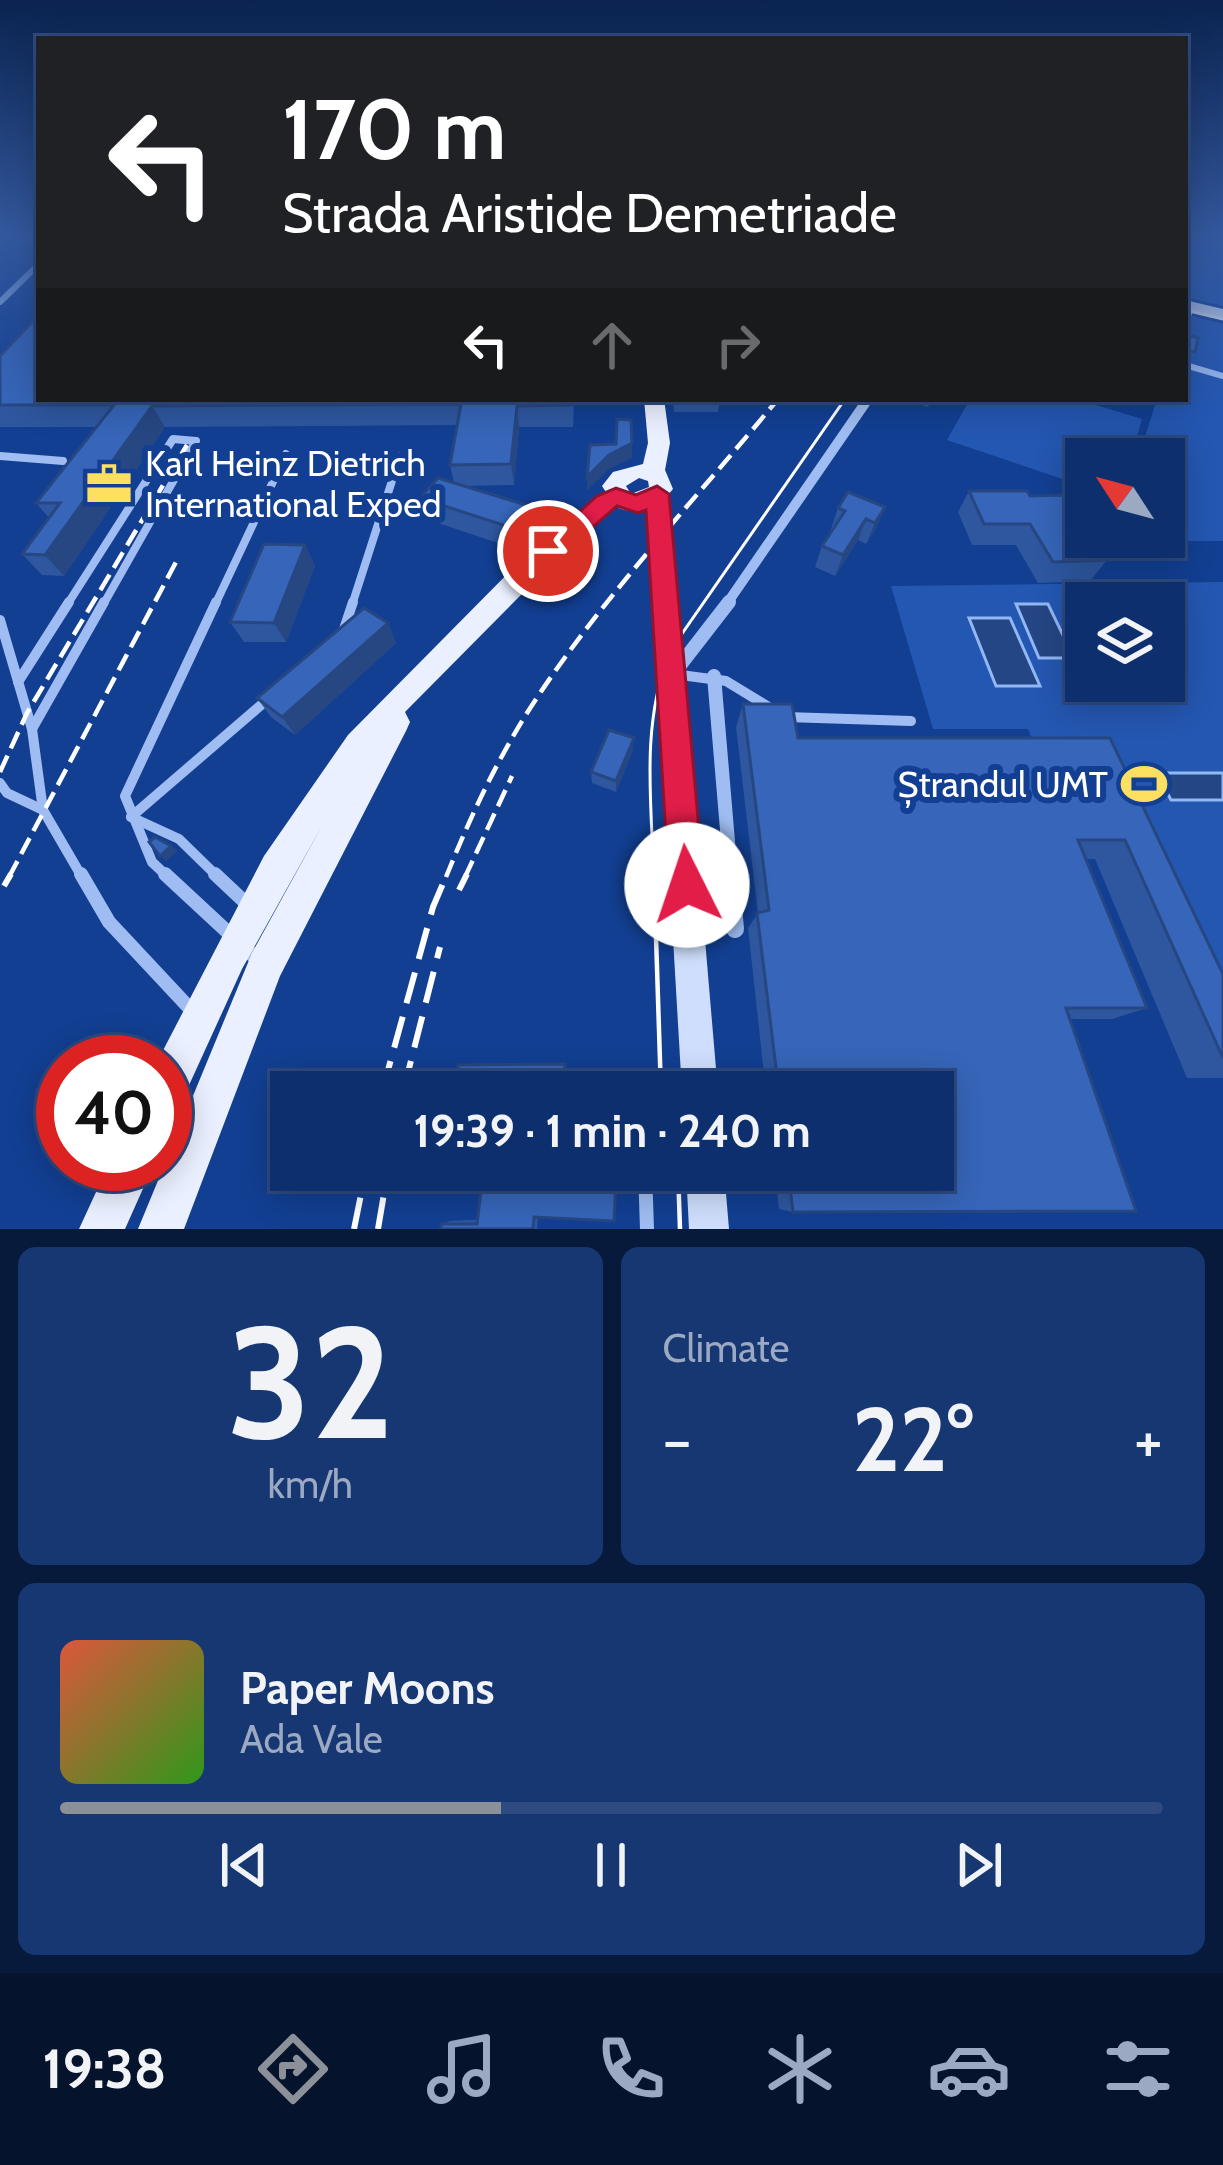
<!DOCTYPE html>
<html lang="en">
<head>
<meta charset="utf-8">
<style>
	:root { --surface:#0e2f6e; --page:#173773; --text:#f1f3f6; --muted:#9ba9c2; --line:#2e4a81; --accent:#8c9099 }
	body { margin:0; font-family:Cabin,sans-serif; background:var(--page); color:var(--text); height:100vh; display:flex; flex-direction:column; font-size:45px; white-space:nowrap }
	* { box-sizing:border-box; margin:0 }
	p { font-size:39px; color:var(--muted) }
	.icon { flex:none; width:66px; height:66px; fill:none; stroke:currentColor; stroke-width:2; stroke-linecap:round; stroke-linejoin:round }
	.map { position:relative; height:1229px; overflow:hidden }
	.drawer { display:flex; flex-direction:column; gap:18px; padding:18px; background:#081a3c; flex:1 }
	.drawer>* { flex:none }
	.banner { position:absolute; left:36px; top:36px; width:1152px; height:366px; border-radius:0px; box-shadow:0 6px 30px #0003,0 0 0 3px var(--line); background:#202124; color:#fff; overflow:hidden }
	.needle { width:78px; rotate:306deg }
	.buttons { position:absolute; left:1065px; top:438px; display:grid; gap:24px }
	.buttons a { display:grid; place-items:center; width:120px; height:120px; border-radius:0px; background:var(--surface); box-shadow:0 6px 30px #0003,0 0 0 3px var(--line); font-size:60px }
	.speed { position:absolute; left:36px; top:1035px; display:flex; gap:24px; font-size:60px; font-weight:700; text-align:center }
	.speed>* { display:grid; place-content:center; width:156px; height:156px; border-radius:50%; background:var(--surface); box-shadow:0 6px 30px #0003,0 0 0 3px var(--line); line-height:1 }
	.speed .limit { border:18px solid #d22; background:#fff; color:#111 }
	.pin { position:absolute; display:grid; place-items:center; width:102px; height:102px; color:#fff; margin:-51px; border:6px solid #fff; border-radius:50%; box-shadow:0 3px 12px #0007 }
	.me { position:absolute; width:132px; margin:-66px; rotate:356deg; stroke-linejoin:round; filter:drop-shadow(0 0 9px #0008) }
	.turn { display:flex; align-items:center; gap:42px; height:252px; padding:0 48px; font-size:54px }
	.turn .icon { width:156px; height:156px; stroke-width:2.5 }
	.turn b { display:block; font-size:84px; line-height:102px }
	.lanes { display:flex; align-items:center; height:114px; padding:0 48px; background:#0003; justify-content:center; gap:60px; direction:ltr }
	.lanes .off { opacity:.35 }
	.big { font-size:90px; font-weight:700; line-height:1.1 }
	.drawer .card { flex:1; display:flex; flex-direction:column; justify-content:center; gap:18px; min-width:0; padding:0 42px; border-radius:18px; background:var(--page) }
	.drawer .dial { align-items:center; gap:0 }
	.dial b { font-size:156px; line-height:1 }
	.song { display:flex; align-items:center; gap:36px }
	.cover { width:144px; height:144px; border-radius:18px; background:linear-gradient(135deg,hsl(10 70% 55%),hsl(110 70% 35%)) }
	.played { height:12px; border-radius:6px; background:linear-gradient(90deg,var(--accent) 40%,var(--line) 40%) }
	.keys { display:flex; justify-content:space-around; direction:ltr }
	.heat { display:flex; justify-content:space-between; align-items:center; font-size:66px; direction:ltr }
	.drawer .tiles { flex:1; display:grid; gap:18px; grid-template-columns:1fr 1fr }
	.card:last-child { grid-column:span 2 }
	.trip { position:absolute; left:270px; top:1071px; width:684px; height:120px; border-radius:0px; background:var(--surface); box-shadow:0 6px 30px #0003,0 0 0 3px var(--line); font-weight:700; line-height:120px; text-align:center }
	.tabs { display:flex; height:192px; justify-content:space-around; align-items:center; background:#06132c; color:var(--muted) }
	.tabs .icon { width:84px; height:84px }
	.tabs .selected { color:var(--accent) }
	.tabs b { font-size:54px; color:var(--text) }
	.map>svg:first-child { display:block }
	.green { fill:#2457b1; fill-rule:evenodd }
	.water { fill:#254684; stroke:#91b7f5; stroke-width:3 }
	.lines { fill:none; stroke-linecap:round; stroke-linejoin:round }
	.lane-far3 { stroke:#9fbdf2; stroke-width:6 }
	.lane-far2 { stroke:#9fbdf2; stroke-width:8 }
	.lane-far1 { stroke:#9fbdf2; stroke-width:10 }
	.lane { stroke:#9fbdf2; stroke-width:14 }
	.street-far2 { stroke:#9fbdf2; stroke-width:10 }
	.street-far1 { stroke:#9fbdf2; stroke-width:14 }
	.street { stroke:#9fbdf2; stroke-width:18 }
	.secondary { fill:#cedefc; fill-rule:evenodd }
	.primary { fill:#eaf0ff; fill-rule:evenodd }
	.tram-far1 { stroke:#fff; stroke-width:3 }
	.tram { stroke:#fff; stroke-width:4.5 }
	.rail-far1 { stroke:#fff; stroke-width:4.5; stroke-dasharray:18 8; stroke-linecap:butt }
	.rail { stroke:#fff; stroke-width:6; stroke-dasharray:32 14; stroke-linecap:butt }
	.wall { fill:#2e579f }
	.shaded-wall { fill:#264782 }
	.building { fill:#3665b9; stroke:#264782; stroke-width:3 }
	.route { fill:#e11d48; stroke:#92132f; stroke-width:3 }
	.labels { text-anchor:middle; stroke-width:12; stroke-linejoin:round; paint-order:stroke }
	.poi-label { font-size:36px; fill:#fff; stroke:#123f92; text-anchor:start }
</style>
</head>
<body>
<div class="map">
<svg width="1223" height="1229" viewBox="0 0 1223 1229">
	<rect width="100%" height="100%" fill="#123f92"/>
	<g class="green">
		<polygon points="1185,235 1223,235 1223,306 1185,297"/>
		<polygon points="1185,314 1223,324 1223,541 1113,541 1164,537 1164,459 1138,459 1157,399 1185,399"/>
		<polygon points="970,399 1076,399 1142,419 1131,459 1086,459 1086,487 947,440"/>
		<path d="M1223 582V1048L1054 761 1040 760 1028 729H933L891 586ZM1086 603H1164V681H1086Z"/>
	</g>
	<g class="water">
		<polygon points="1016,604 1048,604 1074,658 1039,658"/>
		<polygon points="969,618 1010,618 1040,686 996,686"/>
		<polygon points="1157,773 1223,773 1223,800 1171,800"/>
	</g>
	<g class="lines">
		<g class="lane-far3">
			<polyline points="0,302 39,264"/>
			<polyline points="1185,323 1192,306"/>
			<polyline points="1185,365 1223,376"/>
		</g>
		<g class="lane-far2">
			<polyline points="0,456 63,461"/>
			<polyline points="67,605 173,439 196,441 103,605"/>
			<polyline points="215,605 286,454"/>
			<polyline points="352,605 400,456"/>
		</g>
		<g class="lane-far1">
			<polyline points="0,620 32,729 43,810 82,877"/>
			<polyline points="343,632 353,602"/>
			<polyline points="673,674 726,681 772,709"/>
			<polyline points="18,682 69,602"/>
			<polyline points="786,717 911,721"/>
			<polyline points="32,729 104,602"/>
			<polyline points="0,783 7,793 43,810"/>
			<polyline points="131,817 268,699"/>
			<polyline points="131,817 179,839 218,877"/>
			<polyline points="168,877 152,862 125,796 216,602"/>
		</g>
		<g class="lane">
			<polyline points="81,874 109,922 195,1014"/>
			<polyline points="165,874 261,963"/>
			<polyline points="215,874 249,906"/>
			<polyline points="645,1170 647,1229"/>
		</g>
		<polyline class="street-far2" points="726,605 868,399"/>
		<g class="street-far1">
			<polyline points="674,673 729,602"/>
			<polyline points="714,676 731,877"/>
		</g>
		<polyline class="street" points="730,874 735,929"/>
		<g class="secondary">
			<polygon points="657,487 667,494 718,1092 682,1092 647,494"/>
			<polygon points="686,1170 724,1170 729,1229 689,1229"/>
		</g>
		<g class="primary">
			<polygon points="1185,300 1223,309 1223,319 1185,310"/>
			<path d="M644 399H664L670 443 665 470 673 489C659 507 637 517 616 507L592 523 405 712 410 722 406 731 280 976 184 1229H138L252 953 323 824 242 969 180 1105 165 1111V1062H157L264 856 348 735 545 536 606 492 602 486 613 472 643 464 648 443ZM639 478 648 481 649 487 631 494 626 486Z"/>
			<polygon points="109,1164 154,1164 125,1229 79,1229"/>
		</g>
		<g class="tram-far1">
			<polyline points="1185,310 1223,319"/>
			<path d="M654 877C651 799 641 724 670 651L845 399"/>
		</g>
		<g class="tram">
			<polyline points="654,874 661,1092"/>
			<polyline points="678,1170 680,1229"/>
		</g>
		<g class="rail-far1">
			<polyline points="0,772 27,713 187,445"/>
			<polyline points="9,877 176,562"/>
			<path d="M446 877C469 820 494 766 527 713 597 603 695 500 778 399"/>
			<polyline points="465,877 512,776"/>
		</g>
		<g class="rail">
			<polyline points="4,886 11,874"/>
			<polyline points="459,890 467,874"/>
			<polyline points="382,1092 433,907 447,874"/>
			<polyline points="403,1092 440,947"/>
			<polyline points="354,1229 366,1170"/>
			<polyline points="378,1229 388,1170"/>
		</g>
	</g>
	<g class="wall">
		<polygon points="1185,334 1195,352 1190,359 1185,358"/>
		<polygon points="0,356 39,399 574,399 573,427 519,427 514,485 465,486 526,505 528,526 513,548 426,519 420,498 454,483 450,465 457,425 165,427 64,576 42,575 22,554 49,518 36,503 97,427 0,427"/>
		<polygon points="673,399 720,399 718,412 674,412"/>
		<polygon points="904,399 932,399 928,407"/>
		<polygon points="969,491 1030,496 1107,560 1090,581 1038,583 1016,545 972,545 958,512"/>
		<polygon points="885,507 876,528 866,544 858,540 835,576 815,567 822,546 833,530 831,529 838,508"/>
		<polygon points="305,545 315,566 286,642 244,642 230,622"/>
		<polygon points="388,623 396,643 295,735 271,717 257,698"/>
		<polygon points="743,704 792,704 798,738 1110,738 1223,974 1223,1078 1187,1078 1095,859 1086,859 1147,1008 1112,1019 1070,1019 1136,1211 793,1212 779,1209 775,1170 933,1170 933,1092 766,1092 748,928 758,913 736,727"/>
		<polygon points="633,750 616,792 592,783 591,772"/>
		<polygon points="538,1217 537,1229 441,1229 441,1224 450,1221"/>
	</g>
	<g class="shaded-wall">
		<polygon points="152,406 165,427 64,576 45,555"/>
		<polygon points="517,406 519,427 514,485 511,464"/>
		<polygon points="632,443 632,458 609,469 587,491 587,477 609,455"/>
		<polygon points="526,505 528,526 513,548 509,527"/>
		<polygon points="885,507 876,528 866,544 875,523"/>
		<polygon points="866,519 858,540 835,576 843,555"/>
		<polygon points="305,545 315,566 286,642 274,623"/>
		<polygon points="388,623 396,643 295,735 282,717"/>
		<polygon points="634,738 633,750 616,792 616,781"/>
		<polygon points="171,846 178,851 166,861 160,856"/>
	</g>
	<g class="building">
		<polygon points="39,315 39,399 573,399 572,405 517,406 511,464 450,465 461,404 152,406 45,555 22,554 60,503 36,503 114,405 0,405 0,356"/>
		<polygon points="1185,334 1198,338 1195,352 1185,350"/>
		<polygon points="617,419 631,420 632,443 609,455 587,477 590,445 616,444"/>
		<polygon points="438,478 526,505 509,527 420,498"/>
		<polygon points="969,491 1027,491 1030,496 1064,495 1086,528 1086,537 1092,537 1107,560 1053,562 1030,524 984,524"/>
		<polygon points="848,492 885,507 875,523 866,519 843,555 822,546 845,511 838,508"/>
		<polygon points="264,544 305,545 274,623 230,622"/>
		<polygon points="364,608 388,623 282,717 257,698"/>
		<polygon points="743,704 792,704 798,738 1110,738 1223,974 1223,1058 1125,840 1078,840 1147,1008 1066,1008 1136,1211 793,1212 788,1170 933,1170 933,1092 779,1092 757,913 769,910"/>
		<polygon points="609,730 634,738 616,781 591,772"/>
		<polygon points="155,837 171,846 160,856 149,842"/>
		<polygon points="565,1064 564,1092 455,1092 458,1065"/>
		<polygon points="483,1174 616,1180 614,1221 534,1217 533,1229 441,1229 441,1224 477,1224"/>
	</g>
	<linearGradient id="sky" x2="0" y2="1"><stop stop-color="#0a2350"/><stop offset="0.58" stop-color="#33589d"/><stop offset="1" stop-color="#33589d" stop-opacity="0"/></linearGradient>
	<rect width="1223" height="407" fill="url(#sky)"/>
	<polygon class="route" points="657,486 669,494 704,885 699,898 687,903 674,898 669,885 646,510 638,513 617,506 557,558 548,560 536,551 597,496 616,488 636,495"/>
	<defs>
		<g id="office-bare" transform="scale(3.6)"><path d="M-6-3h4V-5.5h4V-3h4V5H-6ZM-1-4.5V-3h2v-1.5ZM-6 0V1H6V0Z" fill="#ffdf60" stroke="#123f92" stroke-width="2.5" paint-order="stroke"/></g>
		<g id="stadium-bare" transform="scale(3.6)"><path d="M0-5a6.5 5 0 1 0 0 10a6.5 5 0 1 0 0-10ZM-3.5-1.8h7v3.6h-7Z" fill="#ffdf60" stroke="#123f92" stroke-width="2.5" paint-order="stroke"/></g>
	</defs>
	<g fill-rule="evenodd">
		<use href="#office-bare" x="109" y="484"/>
		<use href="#stadium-bare" x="1144" y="784"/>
	</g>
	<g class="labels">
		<g class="poi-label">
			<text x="145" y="476">Karl Heinz Dietrich<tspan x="145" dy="41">International Exped</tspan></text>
			<text x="1108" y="797" text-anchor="end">Ștrandul UMT</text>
		</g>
	</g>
</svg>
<div class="buttons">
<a><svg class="needle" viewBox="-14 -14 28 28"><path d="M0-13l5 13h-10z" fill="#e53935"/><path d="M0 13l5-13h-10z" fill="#9ba9c2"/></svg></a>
<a><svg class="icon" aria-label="layers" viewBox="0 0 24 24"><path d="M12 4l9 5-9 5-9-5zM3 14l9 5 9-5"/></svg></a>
</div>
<div class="speed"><div class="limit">40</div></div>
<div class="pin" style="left:548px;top:551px;background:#d93025"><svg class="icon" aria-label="arrive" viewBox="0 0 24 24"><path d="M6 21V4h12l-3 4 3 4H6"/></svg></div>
<svg class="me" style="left:687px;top:885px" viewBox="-20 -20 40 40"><circle r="19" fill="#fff"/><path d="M0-13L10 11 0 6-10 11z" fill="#e11d48"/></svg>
<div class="trip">19:39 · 1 min · 240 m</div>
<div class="banner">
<div class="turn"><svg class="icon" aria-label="left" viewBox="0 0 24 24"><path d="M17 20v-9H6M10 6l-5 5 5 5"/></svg><div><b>170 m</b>Strada Aristide Demetriade</div></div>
<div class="lanes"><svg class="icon" aria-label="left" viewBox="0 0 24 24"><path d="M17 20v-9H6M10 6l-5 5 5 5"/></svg><svg class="icon off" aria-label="ahead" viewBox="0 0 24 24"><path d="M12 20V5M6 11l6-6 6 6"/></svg><svg class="icon off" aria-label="right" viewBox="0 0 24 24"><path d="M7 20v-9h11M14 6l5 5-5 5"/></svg></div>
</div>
</div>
<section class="drawer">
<div class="tiles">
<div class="card dial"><b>32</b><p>km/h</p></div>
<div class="card"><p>Climate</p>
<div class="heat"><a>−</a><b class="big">22°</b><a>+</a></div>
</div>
<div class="card">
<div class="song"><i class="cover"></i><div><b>Paper Moons</b><p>Ada Vale</p></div></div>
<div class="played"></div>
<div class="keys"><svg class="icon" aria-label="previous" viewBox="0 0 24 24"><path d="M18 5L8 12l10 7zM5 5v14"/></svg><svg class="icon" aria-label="pause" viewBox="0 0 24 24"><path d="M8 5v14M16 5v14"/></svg><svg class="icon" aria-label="next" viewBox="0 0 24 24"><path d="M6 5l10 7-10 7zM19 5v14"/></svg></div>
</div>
</div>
</section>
<nav class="tabs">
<b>19:38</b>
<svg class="icon selected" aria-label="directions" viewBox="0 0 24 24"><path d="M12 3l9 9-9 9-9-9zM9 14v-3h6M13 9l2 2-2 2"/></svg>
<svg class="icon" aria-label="music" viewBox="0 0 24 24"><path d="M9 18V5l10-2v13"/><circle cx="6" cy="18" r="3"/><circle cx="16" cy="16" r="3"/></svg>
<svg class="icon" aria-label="phone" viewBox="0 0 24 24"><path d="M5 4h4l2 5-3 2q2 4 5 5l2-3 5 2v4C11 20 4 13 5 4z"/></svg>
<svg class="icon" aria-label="climate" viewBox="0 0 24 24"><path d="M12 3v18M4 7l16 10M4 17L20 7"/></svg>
<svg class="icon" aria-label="car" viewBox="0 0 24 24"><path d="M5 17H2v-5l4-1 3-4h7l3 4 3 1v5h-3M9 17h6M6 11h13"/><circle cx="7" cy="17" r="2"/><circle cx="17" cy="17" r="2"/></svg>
<svg class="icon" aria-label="filters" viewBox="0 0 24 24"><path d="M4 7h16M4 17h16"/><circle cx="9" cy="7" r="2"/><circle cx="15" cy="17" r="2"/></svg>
</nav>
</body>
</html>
